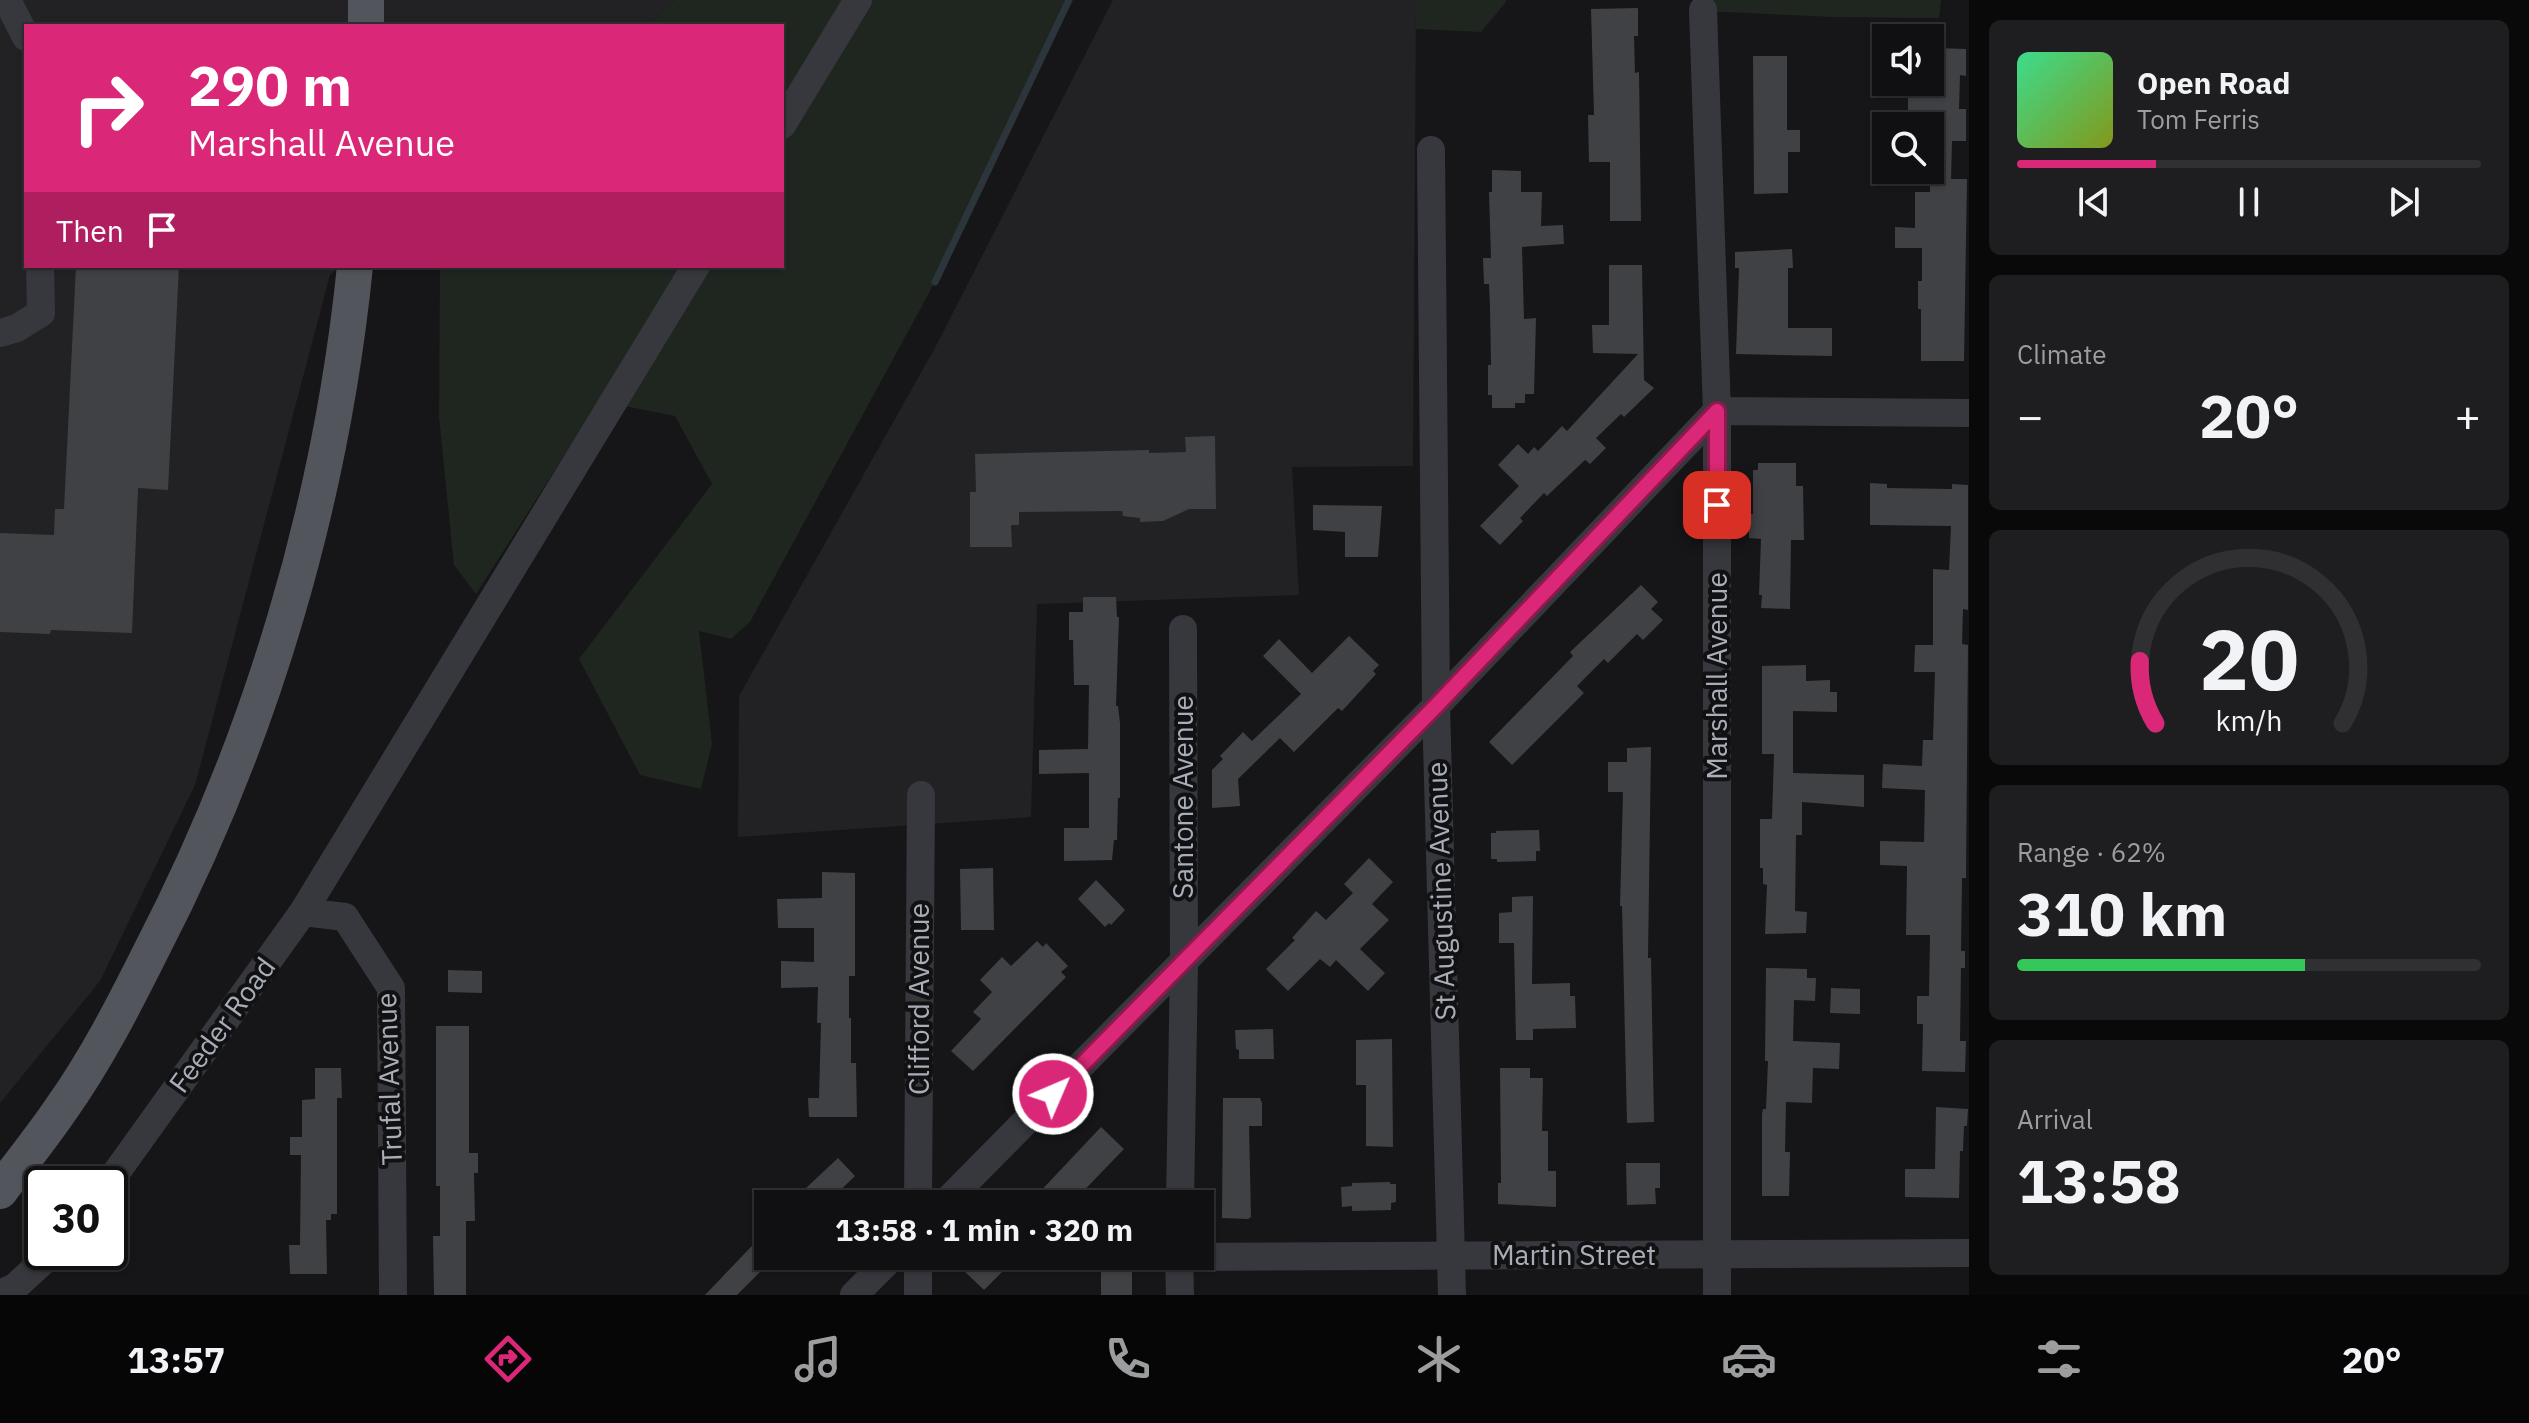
<!DOCTYPE html>
<html lang="en">
<head>
<meta charset="utf-8">
<style>
	:root { --surface:#101012; --page:#1e1e20; --text:#f1f3f6; --muted:#9c9d9f; --line:#303032; --accent:#db2777 }
	body { margin:0; font-family:"IBM Plex Sans",sans-serif; background:var(--page); color:var(--text); height:100vh; display:flex; flex-direction:column; font-size:30px; white-space:nowrap }
	* { box-sizing:border-box; margin:0 }
	p { font-size:26px; color:var(--muted) }
	.icon { flex:none; width:44px; height:44px; fill:none; stroke:currentColor; stroke-width:2; stroke-linecap:round; stroke-linejoin:round }
	.map { position:relative; flex:1; overflow:hidden }
	.panel { display:flex; flex-direction:column; gap:20px; padding:20px; background:#09090a; width:560px }
	.panel>* { flex:none }
	.hud { position:absolute; left:24px; top:24px; width:760px; height:244px; border-radius:0px; box-shadow:0 2px 6px #0004,0 0 0 2px var(--line); background:#db2777; color:#fff; overflow:hidden }
	.fabs { position:absolute; left:1872px; top:24px; display:grid; gap:16px }
	.fabs a { display:grid; place-items:center; width:72px; height:72px; border-radius:0px; background:var(--surface); box-shadow:0 2px 6px #0004,0 0 0 2px var(--line); font-size:40px }
	.speed { position:absolute; left:24px; top:1166px; display:flex; gap:16px; font-size:40px; font-weight:700; text-align:center }
	.speed>* { display:grid; place-content:center; width:104px; height:104px; border-radius:50%; background:var(--surface); box-shadow:0 2px 6px #0004,0 0 0 2px var(--line); line-height:1 }
	.speed .limit { border:4px solid #111; border-radius:12px; background:#fff; color:#111 }
	.pin { position:absolute; display:grid; place-items:center; width:68px; height:68px; color:#fff; margin:-34px; border-radius:16px; box-shadow:0 4px 12px #0006 }
	.me { position:absolute; width:88px; margin:-44px; rotate:45deg; stroke-linejoin:round; filter:drop-shadow(0 0 6px #0008) }
	.turn { display:flex; align-items:center; gap:28px; height:168px; padding:0 32px; font-size:36px }
	.turn .icon { width:104px; height:104px; stroke-width:2.5 }
	.turn b { display:block; font-size:56px; line-height:68px }
	.then { display:flex; align-items:center; height:76px; padding:0 32px; background:#0003; gap:16px; font-size:30px }
	.big { font-size:60px; font-weight:700; line-height:1.1 }
	.panel .tile { flex:1; display:flex; flex-direction:column; justify-content:center; gap:12px; min-width:0; padding:0 28px; border-radius:12px; background:var(--page) }
	.panel .dial { align-items:center; gap:0 }
	.dial svg { height:208px; overflow:visible; fill:none; stroke:var(--line); stroke-width:7; stroke-linecap:round; text-anchor:middle }
	.dial text { fill:var(--text); stroke:none }
	.song { display:flex; align-items:center; gap:24px }
	.cover { width:96px; height:96px; border-radius:12px; background:linear-gradient(135deg,hsl(150 70% 55%),hsl(70 70% 35%)) }
	.played { height:8px; border-radius:4px; background:linear-gradient(90deg,var(--accent) 30%,var(--line) 30%) }
	.keys { display:flex; justify-content:space-around; direction:ltr }
	.heat { display:flex; justify-content:space-between; align-items:center; font-size:44px; direction:ltr }
	.charge { height:12px; border-radius:6px; background:linear-gradient(90deg,#34c759 62%,var(--line) 0) }
	.trip { position:absolute; left:754px; top:1190px; width:460px; height:80px; border-radius:0px; background:var(--surface); box-shadow:0 2px 6px #0004,0 0 0 2px var(--line); font-weight:700; line-height:80px; text-align:center }
	.dock { display:flex; height:128px; justify-content:space-around; align-items:center; background:#060607; color:var(--muted) }
	.dock .icon { width:56px; height:56px }
	.dock .selected { color:var(--accent) }
	.dock b { font-size:36px; color:var(--text) }
	main { display:flex; flex:1; min-height:0 }
	.map>svg:first-child { display:block }
	.built { fill:#222225 }
	.green { fill:#1e261f }
	.lines { fill:none; stroke-linecap:round; stroke-linejoin:round }
	.stream { stroke:#2c353c; stroke-width:7 }
	.building { fill:#404145 }
	.minor { stroke:#37383d; stroke-width:28 }
	.major { stroke:#53555c; stroke-width:36 }
	.route-casing { stroke:#8e194d; stroke-width:20 }
	.route { stroke:#db2777; stroke-width:14 }
	.labels { text-anchor:middle; stroke-width:8; stroke-linejoin:round; paint-order:stroke }
	.street-label { font-size:28px; fill:#a8adb8; stroke:#111113 }
</style>
</head>
<body>
<main>
<div class="map">
<svg width="1969" height="1295" viewBox="0 0 1969 1295">
	<rect width="100%" height="100%" fill="#161618"/>
	<g class="built">
		<polygon points="0,0 675,0 647,26 26,26 26,266 342,266 330,275 195,785 100,981 0,1103"/>
		<polygon points="1113,0 1416,0 1413,466 1292,467 1299,595 1037,604 1031,817 738,837 739,696 936,346"/>
	</g>
	<g class="green">
		<polygon points="675,0 1069,0 935,282 750,622 731,639 699,631 712,744 701,789 640,775 579,659 712,484 675,416 599,401 476,594 454,565 439,416 440,266 782,266 782,26 647,26"/>
		<polygon points="1416,0 1506,0 1506,2 1481,32 1416,29"/>
		<polygon points="1704,0 1941,0 1939,18 1833,17 1703,11"/>
	</g>
	<g class="lines">
		<polyline class="stream" points="935,282 1069,0"/>
	</g>
	<g class="building">
		<polygon points="1638,8 1638,36 1634,36 1635,73 1639,72 1641,221 1610,221 1610,162 1589,162 1588,115 1594,115 1591,9"/>
		<polygon points="1937,48 1966,49 1966,76 1960,75 1959,109 1966,109 1966,141 1952,141 1951,179 1967,179 1964,361 1921,361 1921,309 1918,309 1918,281 1922,281 1922,248 1895,248 1895,227 1915,228 1915,192 1930,192 1930,126 1908,126 1908,82 1930,82 1930,65 1937,65"/>
		<polygon points="1753,56 1787,56 1787,130 1800,130 1800,152 1788,152 1788,193 1754,194"/>
		<polygon points="1492,170 1521,171 1521,192 1542,192 1541,226 1563,225 1564,244 1522,247 1524,319 1536,318 1534,394 1525,394 1525,403 1515,403 1515,408 1492,408 1492,395 1488,395 1488,365 1491,365 1490,307 1489,284 1484,284 1483,258 1491,258 1489,192 1492,192"/>
		<polygon points="1792,249 1793,268 1788,268 1788,328 1832,328 1832,356 1736,354 1739,268 1735,268 1735,252"/>
		<polygon points="1609,265 1642,265 1644,380 1654,388 1624,417 1621,414 1596,438 1606,448 1590,464 1585,460 1547,496 1544,493 1520,518 1523,521 1500,545 1480,526 1519,486 1498,465 1518,444 1528,454 1534,447 1538,451 1562,426 1567,431 1638,354 1593,353 1592,325 1609,325"/>
		<polygon points="76,266 179,266 168,490 138,488 132,633 51,630 50,634 0,632 0,533 54,535 55,509 64,509"/>
		<polygon points="1215,436 1216,509 1189,509 1163,521 1140,522 1140,518 1123,516 1122,511 1019,512 1019,525 1011,525 1012,547 970,547 970,492 976,492 975,454 1149,450 1149,453 1186,452 1185,437"/>
		<polygon points="1758,463 1796,463 1796,486 1803,486 1804,540 1791,540 1790,609 1761,608 1762,595 1759,595 1761,539 1749,538 1749,514 1753,514 1753,470 1758,470"/>
		<polygon points="1870,483 1887,484 1887,488 1952,489 1952,484 1968,485 1968,610 1963,609 1962,644 1968,645 1966,878 1962,878 1961,951 1965,951 1965,968 1961,968 1960,1041 1966,1041 1965,1072 1922,1071 1923,1024 1917,1024 1917,996 1929,996 1930,935 1906,935 1907,866 1880,865 1880,841 1924,842 1925,790 1882,788 1883,764 1922,766 1923,740 1933,740 1935,672 1914,672 1915,645 1933,645 1933,569 1949,570 1951,526 1870,525"/>
		<polygon points="1313,505 1382,506 1378,557 1345,557 1345,532 1313,530"/>
		<polygon points="1641,585 1658,602 1651,609 1663,620 1643,640 1637,634 1608,663 1604,659 1577,686 1584,693 1512,765 1489,742 1573,656 1570,652"/>
		<polygon points="1083,597 1116,597 1117,617 1119,617 1116,706 1118,706 1120,723 1120,798 1118,798 1117,840 1114,840 1112,860 1064,861 1064,828 1089,828 1089,773 1039,774 1039,750 1088,749 1089,685 1074,685 1073,640 1069,640 1069,612 1083,612"/>
		<polygon points="1349,636 1379,665 1373,671 1376,674 1342,711 1338,708 1294,752 1280,738 1238,779 1240,806 1212,808 1212,770 1223,759 1220,756 1243,732 1252,741 1301,694 1263,656 1279,639 1312,673"/>
		<polygon points="1806,665 1806,681 1830,680 1830,692 1837,692 1837,712 1793,711 1793,773 1864,775 1864,807 1802,802 1802,835 1796,835 1795,911 1807,912 1806,933 1765,934 1767,885 1763,884 1763,868 1760,868 1760,819 1772,819 1774,754 1762,754 1762,666"/>
		<polygon points="1651,747 1648,958 1651,958 1654,1122 1627,1123 1622,906 1620,906 1623,792 1608,792 1608,762 1627,762 1627,748"/>
		<polygon points="1539,830 1540,851 1536,851 1536,861 1497,862 1497,859 1491,859 1491,833 1496,833 1496,831"/>
		<polygon points="1369,858 1393,882 1372,904 1389,920 1360,949 1385,973 1368,991 1336,960 1330,967 1320,959 1288,991 1266,969 1295,940 1292,938 1316,911 1326,920 1353,893 1344,884"/>
		<polygon points="993,868 994,930 961,930 960,869"/>
		<polygon points="822,872 855,873 855,976 849,976 849,1018 851,1018 851,1063 856,1063 857,1117 809,1117 808,1098 819,1098 821,1023 817,1023 818,987 781,988 781,961 814,962 814,928 778,928 777,899 822,898"/>
		<polygon points="1096,880 1125,910 1111,925 1109,923 1105,927 1078,899"/>
		<polygon points="1533,896 1532,984 1570,983 1570,996 1575,996 1576,1028 1533,1029 1533,1040 1516,1040 1514,943 1499,943 1499,913 1512,912 1512,897"/>
		<polygon points="1037,941 1043,947 1046,943 1068,966 1061,972 1066,977 973,1071 951,1051 981,1019 973,1012 992,992 980,980 1002,957 1011,966"/>
		<polygon points="1766,968 1807,969 1807,978 1816,978 1815,1001 1794,1000 1793,1041 1840,1043 1839,1069 1813,1068 1812,1103 1786,1102 1785,1152 1790,1152 1789,1196 1762,1196 1762,1114 1763,1109 1766,1109 1768,1061 1765,1061"/>
		<polygon points="448,970 482,971 482,993 448,992"/>
		<polygon points="1831,988 1860,989 1860,1014 1830,1013"/>
		<polygon points="436,1026 469,1026 469,1153 478,1153 478,1173 474,1173 475,1221 466,1221 466,1295 434,1295 433,1236 440,1236 440,1186 436,1186"/>
		<polygon points="1273,1029 1274,1059 1239,1059 1239,1050 1236,1049 1235,1030"/>
		<polygon points="1392,1039 1393,1147 1366,1146 1366,1085 1356,1085 1356,1040"/>
		<polygon points="315,1068 341,1068 342,1098 337,1098 337,1214 331,1214 331,1220 326,1220 327,1274 290,1274 289,1245 300,1245 301,1155 290,1155 290,1137 302,1137 302,1100 315,1099"/>
		<polygon points="1500,1068 1530,1068 1530,1078 1543,1078 1542,1131 1548,1131 1548,1171 1556,1171 1556,1207 1498,1204 1498,1183 1501,1183"/>
		<polygon points="1223,1098 1260,1098 1262,1103 1262,1126 1249,1126 1251,1217 1248,1219 1222,1218"/>
		<polygon points="1936,1107 1968,1109 1967,1126 1964,1126 1963,1151 1960,1151 1959,1198 1905,1197 1905,1169 1935,1169"/>
		<polygon points="1101,1127 1124,1149 1071,1204 1047,1204 1037,1195"/>
		<polygon points="838,1158 855,1176 826,1204 789,1204"/>
		<polygon points="1626,1163 1660,1163 1660,1188 1655,1188 1656,1204 1627,1205"/>
		<polygon points="1390,1182 1390,1184 1396,1184 1396,1202 1391,1203 1391,1210 1352,1211 1352,1206 1342,1207 1341,1187 1352,1186 1352,1183"/>
		<polygon points="768,1229 768,1264 737,1295 705,1295"/>
		<polygon points="973,1256 994,1256 1006,1268 984,1290 961,1268"/>
		<polygon points="1101,1256 1120,1256 1120,1269 1132,1269 1132,1295 1101,1295"/>
	</g>
	<g class="lines">
		<g class="minor">
			<polyline points="7,0 26,37"/>
			<polyline points="1703,10 1717,411 1717,1295"/>
			<polyline points="782,125 858,0"/>
			<polyline points="1431,150 1436,706 1452,1295"/>
			<polyline points="0,333 17,328 41,313 40,266"/>
			<polyline points="303,912 345,917 391,988 393,1295"/>
			<polyline points="108,1184 303,912 696,266"/>
			<polyline points="918,1204 921,795"/>
			<polyline points="944,1204 1436,706 1717,411 1969,413"/>
			<polyline points="1180,1204 1184,962 1183,629"/>
			<polyline points="918,1256 918,1295"/>
			<polyline points="1179,1256 1180,1295"/>
			<polyline points="1179,1257 1969,1253"/>
			<polyline points="0,1294 15,1287 53,1252"/>
			<polyline points="854,1295 893,1256"/>
		</g>
		<g class="major">
			<polyline points="366,26 366,0"/>
			<path d="M0 1191C20 1164 42 1137 61 1109 96 1060 124 1005 151 951 261 739 331 504 355 266"/>
		</g>
	</g>
	<g class="lines">
		<g class="route-casing">
			<polyline id="route" points="1053,1094 1436,706 1717,411 1717,505"/>
		</g>
		<use href="#route" class="route"/>
	</g>
	<g class="labels">
		<g class="street-label">
			<text transform="translate(1717 676) rotate(-90)" y="10">Marshall Avenue</text>
			<text transform="translate(1183 797) rotate(-90)" y="10">Santone Avenue</text>
			<text transform="translate(1441 891) rotate(-92)" y="10">St Augustine Avenue</text>
			<text transform="translate(919 999) rotate(-90)" y="10">Clifford Avenue</text>
			<text transform="translate(222 1025) rotate(-54)" y="10">Feeder Road</text>
			<text transform="translate(389 1079) rotate(-92)" y="10">Trufal Avenue</text>
			<text x="1574" y="1265">Martin Street</text>
		</g>
	</g>
</svg>
<div class="fabs">
<a><svg class="icon" aria-label="sound" viewBox="0 0 24 24"><path d="M4 9h4l5-4v14l-5-4H4zM17 9q2 3 0 6"/></svg></a>
<a><svg class="icon" aria-label="search" viewBox="0 0 24 24"><circle cx="10" cy="10" r="6"/><path d="M15 15l6 6"/></svg></a>
</div>
<div class="speed"><div class="limit">30</div></div>
<div class="pin" style="left:1717px;top:505px;background:#d93025"><svg class="icon" aria-label="arrive" viewBox="0 0 24 24"><path d="M6 21V4h12l-3 4 3 4H6"/></svg></div>
<svg class="me" style="left:1053px;top:1094px" viewBox="-20 -20 40 40"><circle r="17" fill="#db2777" stroke="#fff" stroke-width="3"/><path d="M0-11L8 9 0 5-8 9z" fill="#fff"/></svg>
<div class="trip">13:58 · 1 min · 320 m</div>
<div class="hud">
<div class="turn"><svg class="icon" aria-label="right" viewBox="0 0 24 24"><path d="M7 20v-9h11M14 6l5 5-5 5"/></svg><div><b>290 m</b>Marshall Avenue</div></div>
<div class="then">Then<svg class="icon" aria-label="arrive" viewBox="0 0 24 24"><path d="M6 21V4h12l-3 4 3 4H6"/></svg></div>
</div>
</div>
<section class="panel">
<div class="tile">
<div class="song"><i class="cover"></i><div><b>Open Road</b><p>Tom Ferris</p></div></div>
<div class="played"></div>
<div class="keys"><svg class="icon" aria-label="previous" viewBox="0 0 24 24"><path d="M18 5L8 12l10 7zM5 5v14"/></svg><svg class="icon" aria-label="pause" viewBox="0 0 24 24"><path d="M8 5v14M16 5v14"/></svg><svg class="icon" aria-label="next" viewBox="0 0 24 24"><path d="M6 5l10 7-10 7zM19 5v14"/></svg></div>
</div>
<div class="tile"><p>Climate</p>
<div class="heat"><a>−</a><b class="big">20°</b><a>+</a></div>
</div>
<div class="tile dial"><svg viewBox="0 0 100 80">
<path d="M14 69A42 42 0 1 1 86 69"/>
<path d="M14 69A42 42 0 0 1 8 45" stroke="#db2777"/>
<text x="50" y="56" font-size="32" font-weight="700">20</text>
<text x="50" y="72" font-size="11">km/h</text>
</svg></div>
<div class="tile"><p>Range · 62%</p><b class="big">310 km</b><div class="charge"></div></div>
<div class="tile"><p>Arrival</p><b class="big">13:58</b></div>
</section>
</main>
<nav class="dock">
<b>13:57</b>
<svg class="icon selected" aria-label="directions" viewBox="0 0 24 24"><path d="M12 3l9 9-9 9-9-9zM9 14v-3h6M13 9l2 2-2 2"/></svg>
<svg class="icon" aria-label="music" viewBox="0 0 24 24"><path d="M9 18V5l10-2v13"/><circle cx="6" cy="18" r="3"/><circle cx="16" cy="16" r="3"/></svg>
<svg class="icon" aria-label="phone" viewBox="0 0 24 24"><path d="M5 4h4l2 5-3 2q2 4 5 5l2-3 5 2v4C11 20 4 13 5 4z"/></svg>
<svg class="icon" aria-label="climate" viewBox="0 0 24 24"><path d="M12 3v18M4 7l16 10M4 17L20 7"/></svg>
<svg class="icon" aria-label="car" viewBox="0 0 24 24"><path d="M5 17H2v-5l4-1 3-4h7l3 4 3 1v5h-3M9 17h6M6 11h13"/><circle cx="7" cy="17" r="2"/><circle cx="17" cy="17" r="2"/></svg>
<svg class="icon" aria-label="filters" viewBox="0 0 24 24"><path d="M4 7h16M4 17h16"/><circle cx="9" cy="7" r="2"/><circle cx="15" cy="17" r="2"/></svg>
<b>20°</b>
</nav>
</body>
</html>
